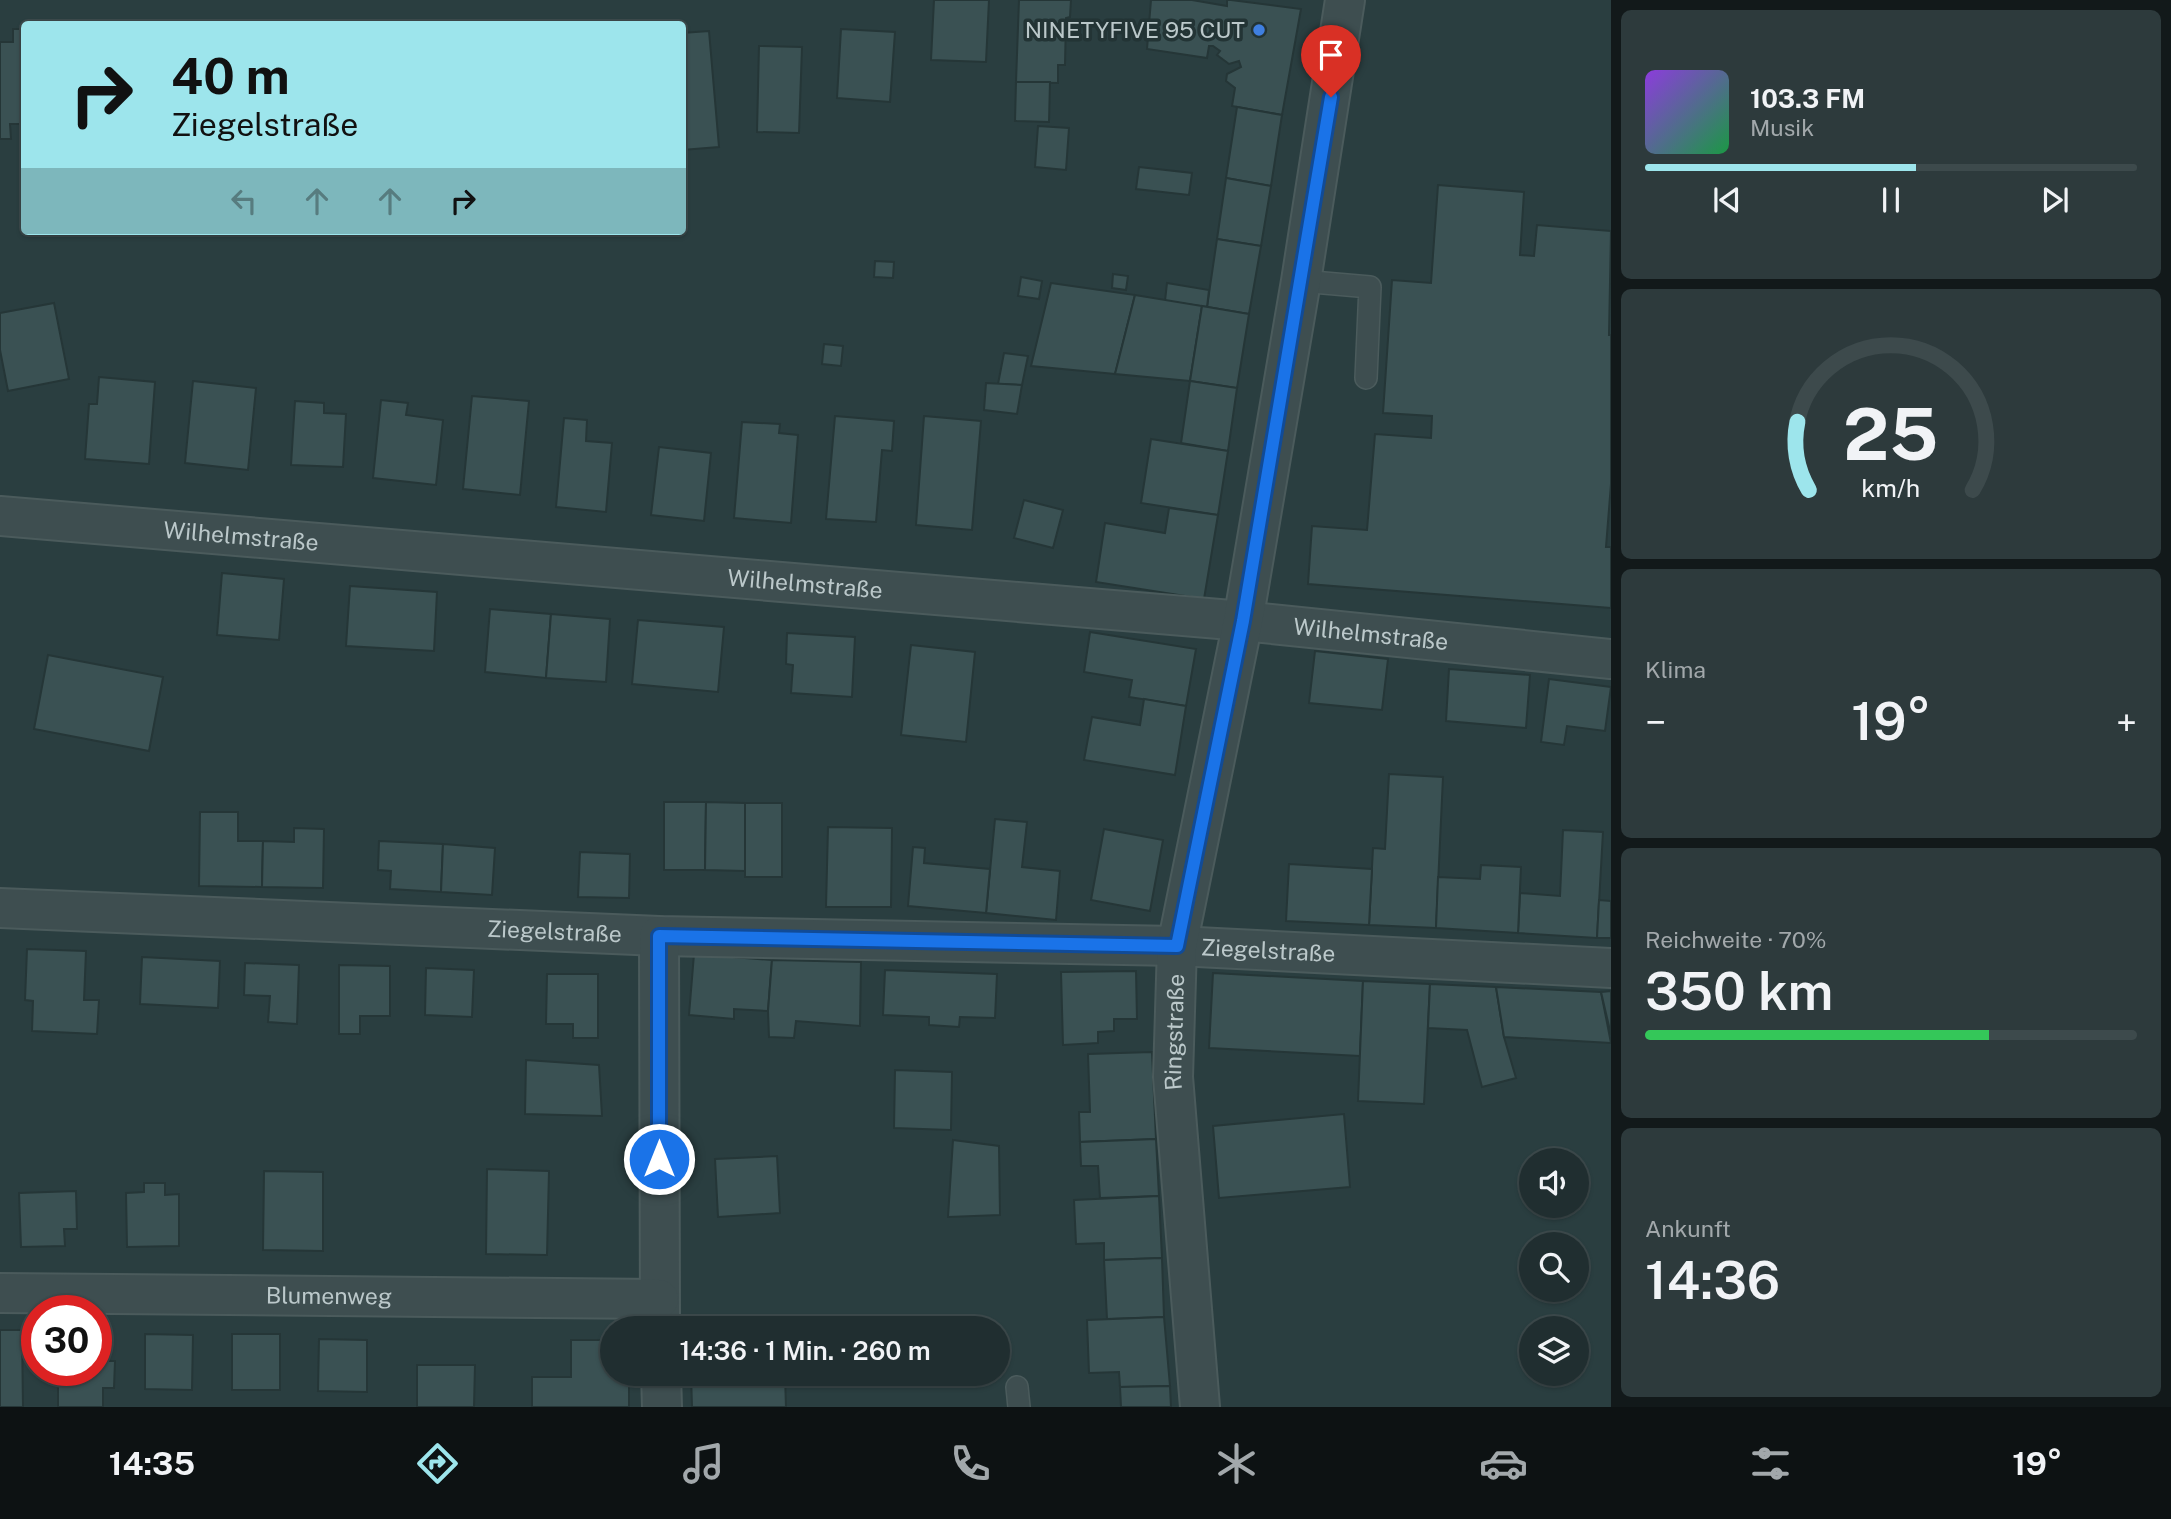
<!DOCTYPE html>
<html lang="de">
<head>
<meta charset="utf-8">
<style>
	:root { --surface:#202e30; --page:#2d3a3c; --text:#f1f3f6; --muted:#a2a8ab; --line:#3d4a4c; --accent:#9de5ec }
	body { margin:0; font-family:"Public Sans",sans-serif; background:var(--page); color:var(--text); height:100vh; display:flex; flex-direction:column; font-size:26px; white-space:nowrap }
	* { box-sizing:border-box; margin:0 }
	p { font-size:23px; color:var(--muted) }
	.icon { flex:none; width:38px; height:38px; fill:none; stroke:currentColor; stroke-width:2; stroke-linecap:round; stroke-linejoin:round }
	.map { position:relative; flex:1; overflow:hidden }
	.side { display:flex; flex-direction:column; gap:10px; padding:10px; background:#12191a; width:560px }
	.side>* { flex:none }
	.guide { position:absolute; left:21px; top:21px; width:665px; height:214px; border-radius:7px; box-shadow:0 2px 5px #0004,0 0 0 2px var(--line); background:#9de5ec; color:#111; overflow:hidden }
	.tools { position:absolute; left:1519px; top:1148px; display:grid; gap:14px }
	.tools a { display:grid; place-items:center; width:70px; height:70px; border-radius:50%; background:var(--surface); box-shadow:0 2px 5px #0004,0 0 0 2px var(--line); font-size:35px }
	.speed { position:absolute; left:21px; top:1295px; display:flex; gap:14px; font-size:35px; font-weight:700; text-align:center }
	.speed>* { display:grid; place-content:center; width:91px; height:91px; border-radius:50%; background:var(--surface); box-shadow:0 2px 5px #0004,0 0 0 2px var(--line); line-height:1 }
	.speed .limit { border:10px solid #d22; background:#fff; color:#111 }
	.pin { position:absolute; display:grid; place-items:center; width:60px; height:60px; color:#fff; margin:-72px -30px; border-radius:50% 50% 50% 0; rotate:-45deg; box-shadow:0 0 7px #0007 }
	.pin .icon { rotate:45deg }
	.me { position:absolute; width:77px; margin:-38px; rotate:0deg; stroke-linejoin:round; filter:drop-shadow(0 0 5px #0008) }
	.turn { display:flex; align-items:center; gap:24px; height:147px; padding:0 35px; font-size:32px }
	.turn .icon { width:91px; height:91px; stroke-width:2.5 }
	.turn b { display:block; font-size:49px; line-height:60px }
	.lanes { display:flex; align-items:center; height:66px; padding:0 35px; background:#0003; justify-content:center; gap:35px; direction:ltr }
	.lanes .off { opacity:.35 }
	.big { font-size:52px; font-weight:600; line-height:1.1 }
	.side .widget { flex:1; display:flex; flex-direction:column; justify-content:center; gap:10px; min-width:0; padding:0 24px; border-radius:10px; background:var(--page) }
	.side .dial { align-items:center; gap:0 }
	.dial svg { height:182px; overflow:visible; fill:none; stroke:var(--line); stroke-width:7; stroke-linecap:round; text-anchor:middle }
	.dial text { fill:var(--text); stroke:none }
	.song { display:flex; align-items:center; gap:21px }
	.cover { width:84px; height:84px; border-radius:10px; background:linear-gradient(135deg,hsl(270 70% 55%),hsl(140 70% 35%)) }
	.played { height:7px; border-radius:4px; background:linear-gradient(90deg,var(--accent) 55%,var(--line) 55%) }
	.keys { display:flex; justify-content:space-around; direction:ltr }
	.heat { display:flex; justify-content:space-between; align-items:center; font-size:38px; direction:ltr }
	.charge { height:10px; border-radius:5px; background:linear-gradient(90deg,#34c759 70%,var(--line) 0) }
	.trip { position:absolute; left:600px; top:1316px; width:410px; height:70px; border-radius:35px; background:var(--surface); box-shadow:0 2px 5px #0004,0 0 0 2px var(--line); font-weight:600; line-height:70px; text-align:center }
	.tab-bar { display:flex; height:112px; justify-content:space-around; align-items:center; background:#0d1213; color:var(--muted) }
	.tab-bar .icon { width:49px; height:49px }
	.tab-bar .on { color:var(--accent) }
	.tab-bar b { font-size:32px; color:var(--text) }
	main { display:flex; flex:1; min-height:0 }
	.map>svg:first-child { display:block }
	.building { fill:#3a5153; stroke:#253637; stroke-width:2 }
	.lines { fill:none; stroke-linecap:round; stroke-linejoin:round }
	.service-casing { stroke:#4b5b5c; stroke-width:24 }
	.minor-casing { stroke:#4b5b5c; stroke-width:42 }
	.service { stroke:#3e4e50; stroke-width:21 }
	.minor { stroke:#3e4e50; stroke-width:38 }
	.route-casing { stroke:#114b97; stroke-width:18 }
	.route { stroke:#1a73e8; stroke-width:12 }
	.shop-dot { fill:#3f7fe0; stroke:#233435; stroke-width:2.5 }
	.labels { text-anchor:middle; stroke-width:7; stroke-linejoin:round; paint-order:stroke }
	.poi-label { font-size:23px; fill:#bbc8ca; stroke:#233435; text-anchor:end }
	.street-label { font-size:23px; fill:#bbc8ca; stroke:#233435 }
</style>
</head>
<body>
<main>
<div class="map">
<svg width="1611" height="1407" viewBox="0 0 1611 1407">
	<rect width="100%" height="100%" fill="#2a3e40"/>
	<g class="building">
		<polygon points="934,0 989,0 986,62 931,60"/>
		<polygon points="1019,0 1071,0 1070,17 1066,18 1065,65 1058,65 1058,83 1016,82"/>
		<polygon points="1151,0 1192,0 1227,6 1227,0 1231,0 1301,9 1282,115 1232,106 1235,88 1226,81 1227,74 1241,67 1239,61 1229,64 1217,55 1220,51 1213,46 1209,46 1207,58 1147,49"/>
		<polygon points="13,29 24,29 24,124 10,124 11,139 0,139 0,42 13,42"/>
		<polygon points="841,29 895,32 890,102 837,98"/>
		<polygon points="709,31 719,147 682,150 682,33"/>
		<polygon points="759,46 802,47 799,133 757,132"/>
		<polygon points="1016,82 1050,82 1049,122 1015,121"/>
		<polygon points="1237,107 1282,115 1271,186 1226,178"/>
		<polygon points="1038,126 1069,128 1066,170 1035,167"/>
		<polygon points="1139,167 1192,173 1189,195 1136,189"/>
		<polygon points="1226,178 1271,186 1261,246 1217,239"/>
		<polygon points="1438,185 1524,192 1520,255 1534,256 1537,225 1611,231 1609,335 1611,335 1611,484 1606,547 1611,547 1611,608 1308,584 1312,526 1367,530 1375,434 1431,438 1432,416 1383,413 1392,280 1431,283"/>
		<polygon points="1217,239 1261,246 1249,314 1207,307"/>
		<polygon points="875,261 894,262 893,278 874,277"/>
		<polygon points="1113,274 1128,276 1126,290 1112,288"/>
		<polygon points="1021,277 1042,281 1039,299 1018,296"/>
		<polygon points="1051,283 1135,295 1115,374 1031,366"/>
		<polygon points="1167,283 1209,290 1207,307 1165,301"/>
		<polygon points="1135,295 1202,306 1190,381 1115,374"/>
		<polygon points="54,303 69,379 8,391 0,350 0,313"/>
		<polygon points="1202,306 1249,314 1237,388 1190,381"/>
		<polygon points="824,344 843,346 841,366 822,364"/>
		<polygon points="1004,353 1028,356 1022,385 998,384"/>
		<polygon points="99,377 155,382 149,464 85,459 89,404 97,404"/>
		<polygon points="193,381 256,388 248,470 185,463"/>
		<polygon points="1190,381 1237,388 1228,451 1181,443"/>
		<polygon points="986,383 1022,385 1017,414 984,410"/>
		<polygon points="472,396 529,401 520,495 463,489"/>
		<polygon points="381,400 408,403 406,415 443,420 436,485 373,478"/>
		<polygon points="295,401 324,403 324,413 346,414 343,467 291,465"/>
		<polygon points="835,416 894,421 892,451 882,450 876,522 826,519"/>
		<polygon points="924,416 981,421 972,530 916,525"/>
		<polygon points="564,418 587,420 586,441 612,443 606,512 556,507"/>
		<polygon points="742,422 780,424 779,433 798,435 791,523 734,518"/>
		<polygon points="1151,439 1228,451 1218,515 1141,503"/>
		<polygon points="659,447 711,453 704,521 651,515"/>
		<polygon points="1024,500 1063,510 1053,548 1014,538"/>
		<polygon points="1169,508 1218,515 1204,599 1096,582 1105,523 1165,533"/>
		<polygon points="222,573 284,579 279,640 217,635"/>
		<polygon points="350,586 437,592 434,651 346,646"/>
		<polygon points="490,609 551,614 546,678 485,672"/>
		<polygon points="551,614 610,619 606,682 546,678"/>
		<polygon points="638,620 724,627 718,692 632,684"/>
		<polygon points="1090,632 1196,649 1186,706 1129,697 1132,680 1084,672"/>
		<polygon points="787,633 855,637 852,697 791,693 793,665 786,664"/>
		<polygon points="911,645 975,652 966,742 901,735"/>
		<polygon points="1315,651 1388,659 1382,710 1309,703"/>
		<polygon points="48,655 163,677 149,751 34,729"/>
		<polygon points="1449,669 1530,675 1526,728 1446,721"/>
		<polygon points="1549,679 1611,687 1605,731 1567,726 1564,745 1541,742"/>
		<polygon points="1144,699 1186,706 1175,775 1084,760 1092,717 1140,725"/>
		<polygon points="1389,774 1443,777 1436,928 1369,925 1373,848 1385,849"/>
		<polygon points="664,802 706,802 705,870 664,870"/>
		<polygon points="706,802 745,803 745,871 705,870"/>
		<rect x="745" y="803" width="37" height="74"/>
		<polygon points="200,812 238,812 238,841 263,841 262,887 199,886"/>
		<polygon points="995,819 1027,822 1022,867 1060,871 1056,920 986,913"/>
		<polygon points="828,827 892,828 891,907 826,907"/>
		<polygon points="294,828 324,829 323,888 262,887 263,841 294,842"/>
		<polygon points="1104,829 1163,840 1150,911 1091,900"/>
		<polygon points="1563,830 1603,832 1597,938 1518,933 1520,893 1560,896"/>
		<polygon points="379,841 443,844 441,892 390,889 391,871 378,870"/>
		<polygon points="443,844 495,848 492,895 441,892"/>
		<polygon points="913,847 925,848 924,863 990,869 986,913 908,906"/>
		<polygon points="580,852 630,854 629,898 578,897"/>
		<polygon points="1289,864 1372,869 1369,925 1286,921"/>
		<polygon points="1481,865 1521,867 1518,933 1436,928 1438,877 1480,879"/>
		<polygon points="1599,900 1611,901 1611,938 1597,938"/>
		<polygon points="27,949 86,951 84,1000 99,1000 97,1034 32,1031 33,1001 25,1000"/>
		<polygon points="694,954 772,960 768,1011 734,1009 734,1019 689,1015"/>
		<polygon points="142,957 220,961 218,1008 140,1004"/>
		<polygon points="772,960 861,962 860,1026 796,1021 794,1038 769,1037 768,1011"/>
		<polygon points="245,963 299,965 297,1024 268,1022 270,996 244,995"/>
		<polygon points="339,965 390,966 390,1016 360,1016 360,1034 339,1034"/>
		<polygon points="426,968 474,970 472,1017 425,1015"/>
		<polygon points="885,970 997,974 995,1018 960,1017 959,1027 929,1025 929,1017 883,1015"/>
		<polygon points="1136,971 1137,1019 1114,1019 1114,1031 1098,1032 1098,1043 1063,1045 1061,972"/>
		<polygon points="1213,973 1363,981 1360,1056 1209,1048"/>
		<polygon points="547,974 598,974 598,1038 573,1038 573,1024 546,1024"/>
		<polygon points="1363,981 1430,984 1424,1104 1358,1101"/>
		<polygon points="1430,984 1496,987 1504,1037 1516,1078 1482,1087 1467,1030 1428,1028"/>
		<polygon points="1496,987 1601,992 1611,1043 1504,1037"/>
		<polygon points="1611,991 1611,1035 1601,992"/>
		<polygon points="1152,1052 1156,1139 1080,1142 1079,1112 1090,1112 1088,1054"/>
		<polygon points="526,1060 599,1065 602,1116 525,1114"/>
		<polygon points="895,1070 952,1072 951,1130 894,1128"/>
		<polygon points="1344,1114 1350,1187 1219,1198 1213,1126"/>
		<polygon points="1156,1139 1159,1196 1100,1198 1098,1166 1081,1166 1080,1142"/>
		<polygon points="953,1140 999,1146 1000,1215 948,1217"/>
		<polygon points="777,1156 780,1213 718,1217 715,1159"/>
		<polygon points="487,1169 549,1171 547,1255 486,1254"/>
		<polygon points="264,1171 323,1172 323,1251 263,1250"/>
		<polygon points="144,1183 165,1183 165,1195 179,1194 179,1246 127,1247 126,1193 144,1192"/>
		<polygon points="76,1191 77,1229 64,1229 65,1246 21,1247 19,1193"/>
		<polygon points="1159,1196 1162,1258 1104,1260 1104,1243 1076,1244 1074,1200"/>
		<polygon points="1162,1258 1164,1317 1107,1319 1104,1260"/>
		<polygon points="1164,1317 1170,1386 1120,1387 1119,1372 1089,1373 1087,1320"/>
		<polygon points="0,1330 22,1330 23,1407 0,1407"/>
		<polygon points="96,1331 104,1331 103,1361 115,1361 114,1388 103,1388 103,1407 58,1407 58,1370 96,1370"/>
		<polygon points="145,1334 193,1335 192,1390 145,1389"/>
		<rect x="232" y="1334" width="48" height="56"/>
		<polygon points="319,1339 367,1340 367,1392 318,1391"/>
		<polygon points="571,1340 612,1340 612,1374 629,1374 629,1407 532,1407 532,1377 571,1377"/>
		<polygon points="417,1365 475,1365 474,1407 417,1407"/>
		<polygon points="691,1374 785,1376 786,1407 692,1407"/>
		<polygon points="1170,1386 1171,1407 1121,1407 1120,1387"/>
	</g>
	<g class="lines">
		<g class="service-casing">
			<g id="service">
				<polyline points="1301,281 1370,287 1366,378"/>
				<polyline points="1017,1387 1019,1407"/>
			</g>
		</g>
		<g class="minor-casing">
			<g id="minor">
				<path id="s1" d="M0 516 1243 621 1611 659"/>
				<path id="s2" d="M0 908 659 936 1177 946 1611 968"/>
				<polyline points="659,936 660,1328"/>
				<path id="s3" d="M0 1293 659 1299"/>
				<polyline points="661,1374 662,1407"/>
				<path id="s4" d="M1200 1407 1173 1077 1177 946 1243 621 1301 281 1345 0"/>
			</g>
		</g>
		<use href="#service" class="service"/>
		<use href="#minor" class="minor"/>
	</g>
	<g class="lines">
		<g class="route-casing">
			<polyline id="route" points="659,1159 659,936 1177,946 1243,621 1331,97"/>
		</g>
		<use href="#route" class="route"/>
	</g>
	<circle class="shop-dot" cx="1259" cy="30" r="7"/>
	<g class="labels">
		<g class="poi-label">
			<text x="1245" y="38">NINETYFIVE 95 CUT</text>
		</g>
		<g class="street-label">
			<text dy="8" stroke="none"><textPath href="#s1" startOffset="242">Wilhelmstraße</textPath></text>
			<text dy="8" stroke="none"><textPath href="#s1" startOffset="808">Wilhelmstraße</textPath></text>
			<text dy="8" stroke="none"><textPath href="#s1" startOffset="1376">Wilhelmstraße</textPath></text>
			<text dy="8" stroke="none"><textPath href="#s2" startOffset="555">Ziegelstraße</textPath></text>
			<text dy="8" stroke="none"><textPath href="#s2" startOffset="1269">Ziegelstraße</textPath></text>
			<text dy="8" stroke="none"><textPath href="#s4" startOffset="376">Ringstraße</textPath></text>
			<text dy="8" stroke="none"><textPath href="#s3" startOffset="329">Blumenweg</textPath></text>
		</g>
	</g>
</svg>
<div class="tools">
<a><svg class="icon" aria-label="sound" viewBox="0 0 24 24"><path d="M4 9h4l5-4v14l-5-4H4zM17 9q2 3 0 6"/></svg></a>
<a><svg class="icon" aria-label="search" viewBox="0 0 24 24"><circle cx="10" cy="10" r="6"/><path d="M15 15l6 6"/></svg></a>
<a><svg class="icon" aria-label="layers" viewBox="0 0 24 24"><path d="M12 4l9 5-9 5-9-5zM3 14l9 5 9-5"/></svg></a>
</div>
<div class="speed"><div class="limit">30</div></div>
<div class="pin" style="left:1331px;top:97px;background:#d93025"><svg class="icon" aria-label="arrive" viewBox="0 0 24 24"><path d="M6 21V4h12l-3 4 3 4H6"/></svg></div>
<svg class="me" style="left:659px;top:1159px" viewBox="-20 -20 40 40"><circle r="17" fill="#1a73e8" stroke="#fff" stroke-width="3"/><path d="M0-11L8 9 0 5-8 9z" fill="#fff"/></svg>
<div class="trip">14:36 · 1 Min. · 260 m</div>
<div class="guide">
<div class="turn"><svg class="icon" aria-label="right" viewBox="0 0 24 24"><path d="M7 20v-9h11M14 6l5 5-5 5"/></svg><div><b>40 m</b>Ziegelstraße</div></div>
<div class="lanes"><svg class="icon off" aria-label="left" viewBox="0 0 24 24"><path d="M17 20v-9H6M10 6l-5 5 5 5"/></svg><svg class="icon off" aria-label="ahead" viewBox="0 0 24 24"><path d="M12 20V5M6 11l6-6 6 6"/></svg><svg class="icon off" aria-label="ahead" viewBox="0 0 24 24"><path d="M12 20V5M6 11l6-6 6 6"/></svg><svg class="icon" aria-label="right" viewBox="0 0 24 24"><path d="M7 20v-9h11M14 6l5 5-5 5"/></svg></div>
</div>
</div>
<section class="side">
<div class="widget">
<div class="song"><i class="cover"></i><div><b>103.3 FM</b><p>Musik</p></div></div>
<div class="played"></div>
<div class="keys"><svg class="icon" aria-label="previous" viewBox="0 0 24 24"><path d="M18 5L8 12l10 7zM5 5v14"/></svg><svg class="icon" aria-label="pause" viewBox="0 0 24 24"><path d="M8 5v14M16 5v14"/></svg><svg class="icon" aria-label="next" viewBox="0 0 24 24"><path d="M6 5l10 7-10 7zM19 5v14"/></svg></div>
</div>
<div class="widget dial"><svg viewBox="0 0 100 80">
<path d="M14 69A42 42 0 1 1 86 69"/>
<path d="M14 69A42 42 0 0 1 9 39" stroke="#9de5ec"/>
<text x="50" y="56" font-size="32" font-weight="700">25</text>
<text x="50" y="72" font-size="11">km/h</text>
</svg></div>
<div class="widget"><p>Klima</p>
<div class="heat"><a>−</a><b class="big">19°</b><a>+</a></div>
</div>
<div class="widget"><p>Reichweite · 70%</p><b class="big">350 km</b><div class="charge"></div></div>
<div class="widget"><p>Ankunft</p><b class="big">14:36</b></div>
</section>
</main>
<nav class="tab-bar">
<b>14:35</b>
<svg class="icon on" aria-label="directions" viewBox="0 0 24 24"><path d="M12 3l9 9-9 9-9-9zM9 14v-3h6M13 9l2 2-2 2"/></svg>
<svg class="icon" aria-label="music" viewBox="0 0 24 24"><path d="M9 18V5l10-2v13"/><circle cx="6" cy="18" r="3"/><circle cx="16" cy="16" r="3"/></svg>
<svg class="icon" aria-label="phone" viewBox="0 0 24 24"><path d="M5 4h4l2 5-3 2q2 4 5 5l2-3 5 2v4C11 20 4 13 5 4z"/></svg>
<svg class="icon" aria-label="climate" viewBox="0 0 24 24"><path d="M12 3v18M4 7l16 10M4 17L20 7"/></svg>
<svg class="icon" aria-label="car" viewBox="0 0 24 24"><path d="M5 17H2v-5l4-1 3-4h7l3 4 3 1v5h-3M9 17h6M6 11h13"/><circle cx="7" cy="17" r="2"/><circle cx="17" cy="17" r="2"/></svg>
<svg class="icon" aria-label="filters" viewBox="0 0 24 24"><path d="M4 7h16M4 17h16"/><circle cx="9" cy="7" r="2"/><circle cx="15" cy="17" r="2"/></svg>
<b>19°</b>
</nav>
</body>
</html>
